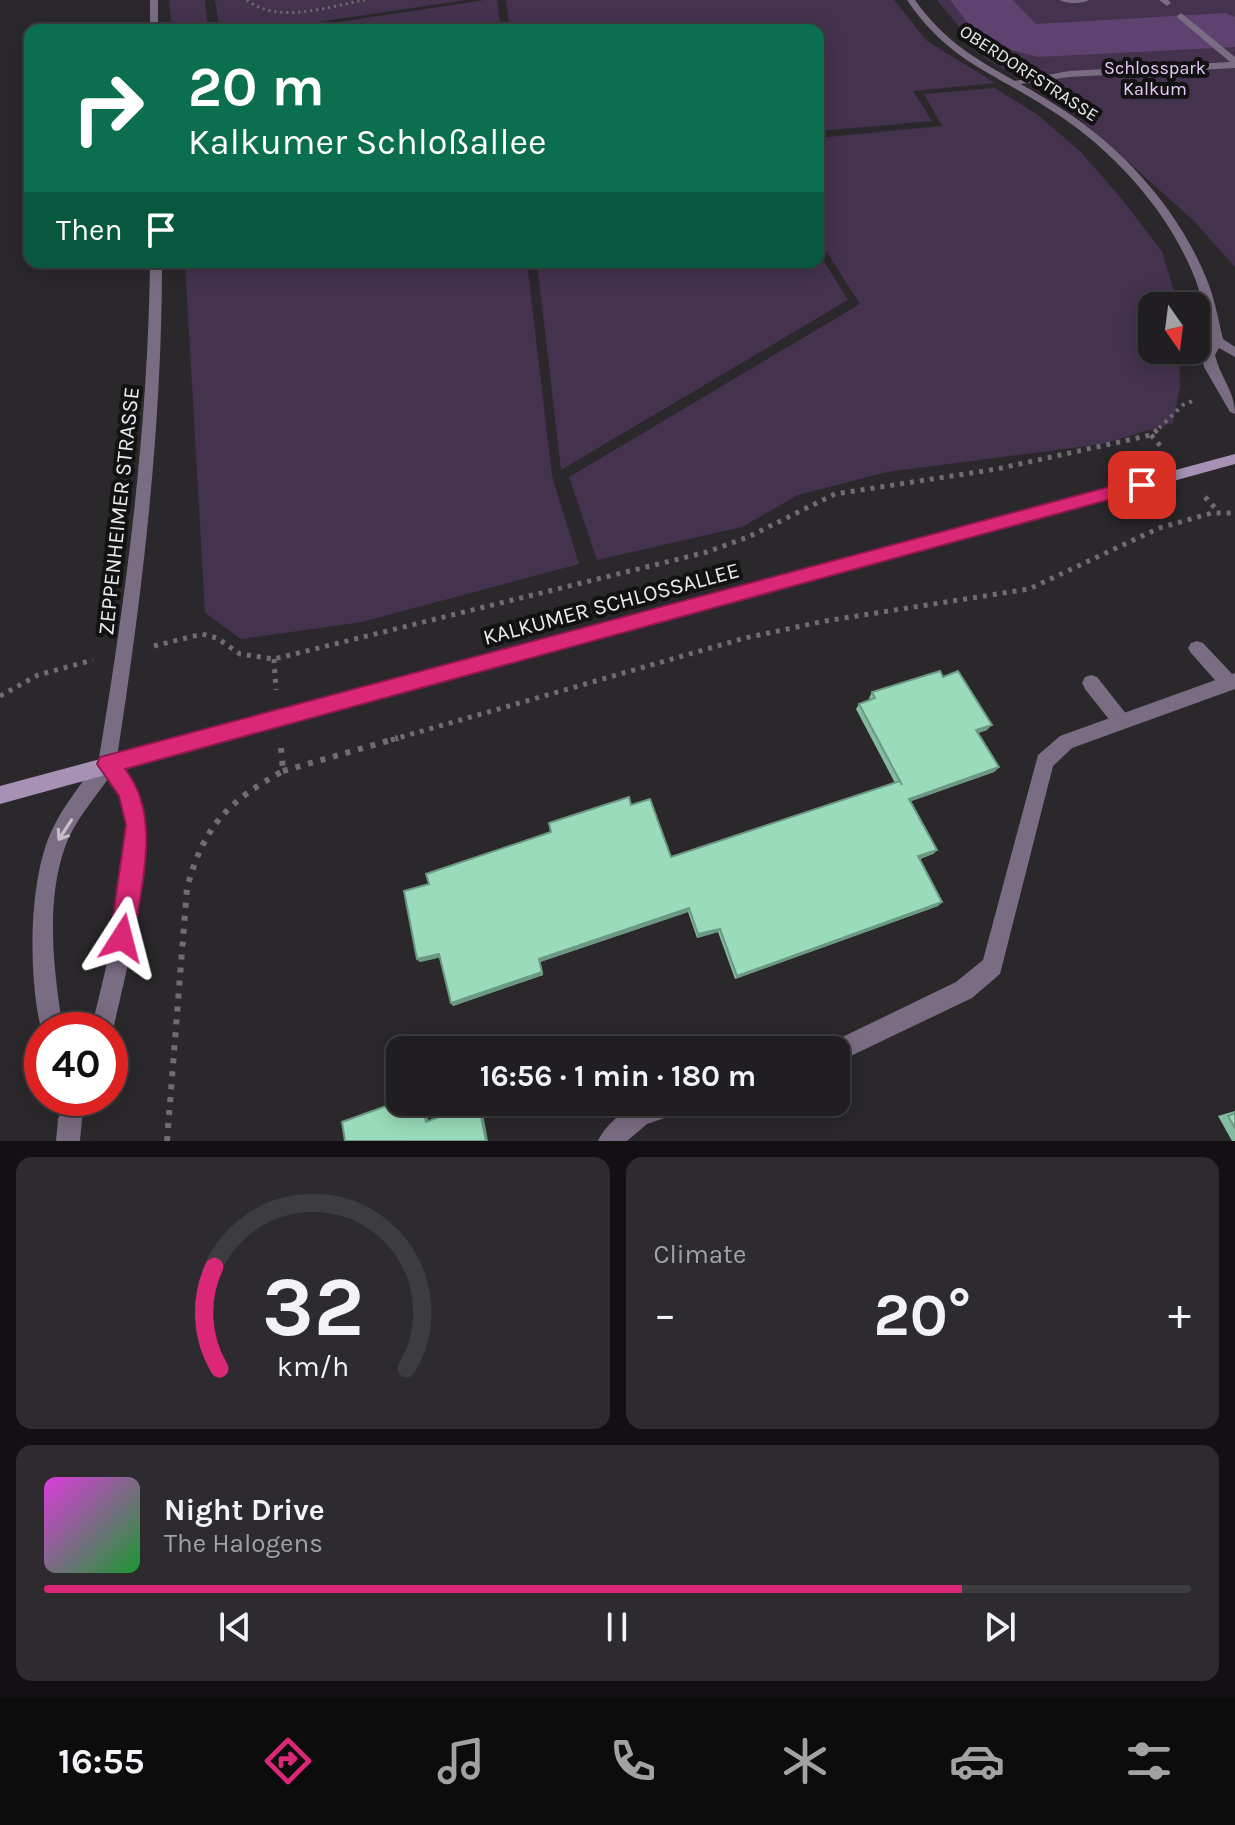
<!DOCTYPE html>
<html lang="en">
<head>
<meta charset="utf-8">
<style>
	:root { --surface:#201e21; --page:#2d2b2e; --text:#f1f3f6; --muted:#a2a2a5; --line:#3d3c3f; --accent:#db2777 }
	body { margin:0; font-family:Karla,sans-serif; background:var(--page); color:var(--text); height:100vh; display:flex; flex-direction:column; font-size:30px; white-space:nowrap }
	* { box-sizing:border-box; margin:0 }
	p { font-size:26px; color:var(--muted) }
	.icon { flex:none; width:44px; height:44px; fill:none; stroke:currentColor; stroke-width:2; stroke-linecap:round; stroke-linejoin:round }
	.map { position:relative; height:1141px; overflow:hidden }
	.panel { display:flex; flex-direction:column; gap:16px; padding:16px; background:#121012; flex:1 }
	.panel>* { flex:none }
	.top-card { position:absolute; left:24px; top:24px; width:800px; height:244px; border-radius:16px; box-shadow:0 4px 20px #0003,0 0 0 2px var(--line); background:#0b6e4f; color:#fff; overflow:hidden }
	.needle { width:52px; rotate:166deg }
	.buttons { position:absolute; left:1138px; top:292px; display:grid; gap:16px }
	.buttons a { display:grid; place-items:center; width:72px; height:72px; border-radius:16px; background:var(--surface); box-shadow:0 4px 20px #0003,0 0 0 2px var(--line); font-size:40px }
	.speed { position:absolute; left:24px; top:1012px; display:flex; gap:16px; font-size:40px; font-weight:700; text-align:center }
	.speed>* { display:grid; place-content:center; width:104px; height:104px; border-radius:50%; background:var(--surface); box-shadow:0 4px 20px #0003,0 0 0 2px var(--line); line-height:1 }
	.speed .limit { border:12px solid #d22; background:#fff; color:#111 }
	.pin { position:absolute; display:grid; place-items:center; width:68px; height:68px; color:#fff; margin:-34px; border-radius:16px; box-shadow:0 4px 12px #0006 }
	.me { position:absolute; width:88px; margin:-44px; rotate:9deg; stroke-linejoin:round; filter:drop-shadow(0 0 6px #0008) }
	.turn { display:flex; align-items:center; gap:28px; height:168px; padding:0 32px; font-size:36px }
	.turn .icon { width:104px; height:104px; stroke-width:2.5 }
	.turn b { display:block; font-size:56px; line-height:68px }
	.then { display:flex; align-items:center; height:76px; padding:0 32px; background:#0003; gap:16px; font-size:30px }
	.big { font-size:60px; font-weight:700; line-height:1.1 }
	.panel .widget { flex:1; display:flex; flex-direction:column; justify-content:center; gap:12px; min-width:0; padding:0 28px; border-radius:16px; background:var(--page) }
	.panel .dial { align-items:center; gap:0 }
	.dial svg { height:208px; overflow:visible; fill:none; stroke:var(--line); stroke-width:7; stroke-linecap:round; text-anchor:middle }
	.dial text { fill:var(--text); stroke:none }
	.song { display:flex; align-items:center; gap:24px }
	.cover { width:96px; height:96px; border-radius:12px; background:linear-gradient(135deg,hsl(300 70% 55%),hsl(130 70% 35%)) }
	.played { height:8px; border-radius:4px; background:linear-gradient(90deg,var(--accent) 80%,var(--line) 80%) }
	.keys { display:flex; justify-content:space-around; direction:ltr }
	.heat { display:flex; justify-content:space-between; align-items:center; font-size:44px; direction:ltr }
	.panel .tiles { flex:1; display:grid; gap:16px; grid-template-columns:1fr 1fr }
	.widget:last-child { grid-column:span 2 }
	.trip { position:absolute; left:386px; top:1036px; width:464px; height:80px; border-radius:16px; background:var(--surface); box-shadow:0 4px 20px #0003,0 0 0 2px var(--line); font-weight:700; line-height:80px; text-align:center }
	.tabs { display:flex; height:128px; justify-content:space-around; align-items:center; background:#0d0c0d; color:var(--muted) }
	.tabs .icon { width:56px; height:56px }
	.tabs .active { color:var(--accent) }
	.tabs b { font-size:36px; color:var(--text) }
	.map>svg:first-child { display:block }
	.green { fill:#44324f }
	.water { fill:#5f4270 }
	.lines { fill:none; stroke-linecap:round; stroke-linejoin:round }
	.path-far3 { stroke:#6f6d71; stroke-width:3; stroke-dasharray:2 4; stroke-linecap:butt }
	.path-far2 { stroke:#6f6d71; stroke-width:4; stroke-dasharray:3 5; stroke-linecap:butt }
	.path-far1 { stroke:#6f6d71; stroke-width:5; stroke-dasharray:4 6; stroke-linecap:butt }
	.path { stroke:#6f6d71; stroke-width:6; stroke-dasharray:5 8; stroke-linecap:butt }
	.service { fill:#7a6c82; fill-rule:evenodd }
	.minor { fill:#7a6c82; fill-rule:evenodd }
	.tertiary { fill:#7a6c82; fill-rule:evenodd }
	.secondary { fill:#a792b5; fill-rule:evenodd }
	.wall { fill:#84bca1 }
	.shaded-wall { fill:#6b9983 }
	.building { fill:#99dbbb; stroke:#6b9983; stroke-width:2 }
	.oneway { stroke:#c3bec8 }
	.route { fill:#db2777; stroke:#8e194d; stroke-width:2 }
	.labels { text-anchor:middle; stroke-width:8; stroke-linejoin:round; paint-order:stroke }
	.far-park-label { font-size:18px; fill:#e5caf6; stroke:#131213 }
	.far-street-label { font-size:18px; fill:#ebeaed; stroke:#131213 }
	.street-label { font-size:22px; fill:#ebeaed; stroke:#131213 }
</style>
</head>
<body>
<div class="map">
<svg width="1235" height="1141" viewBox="0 0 1235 1141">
	<rect width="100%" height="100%" fill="#2b282c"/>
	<g class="green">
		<polygon points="169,0 205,0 208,30 172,30"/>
		<polygon points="215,0 466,0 264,30 220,30"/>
		<polygon points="485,0 497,0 501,30 287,30"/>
		<polygon points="506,0 894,0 927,41 995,83 913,91 932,121 818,131 818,30 510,30"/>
		<polygon points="937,0 1235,0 1235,267 1193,220 1062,103 985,58"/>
		<polygon points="995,88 1038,115 1081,152 1120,197 1162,251 1178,306 1152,306 1152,350 1179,350 1180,386 1173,423 1102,444 887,472 798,495 742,527 597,560 569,477 860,304 818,238 818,138 942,126 924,94"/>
		<polygon points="818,252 848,300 561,470 537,262 818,262"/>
		<polygon points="185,262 527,262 552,476 579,564 362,622 241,639 205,613"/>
	</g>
	<polygon class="water" points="950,0 1013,0 1036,24 1226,13 1235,17 1235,47 1038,57 983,42"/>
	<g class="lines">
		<path class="path-far3" d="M247 0C279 25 329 6 365 0"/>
		<polyline class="path-far2" points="1159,428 1183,405 1195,400"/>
		<g class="path-far1">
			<polyline points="1151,435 1164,450"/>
			<polyline points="1205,497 1218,511"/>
			<polyline points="154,646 202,634 217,638 240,654 274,659 707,552 748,537 835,494 997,469 1151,435 1162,426"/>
			<polyline points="274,659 276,690"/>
			<polyline points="0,696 38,675 93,660"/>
			<polyline points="391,740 745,638 825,621 1029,589 1159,528 1212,513 1235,513"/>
		</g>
		<g class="path">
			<polyline points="283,771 398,738"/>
			<path d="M167 1141 187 888C204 826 227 802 283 771L281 748"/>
		</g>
		<g class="service">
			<path d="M1060 0H1089C1083 4 1066 4 1060 0Z"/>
			<polygon points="1159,0 1168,0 1171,3 1167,6"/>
			<polygon points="1181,13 1235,57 1235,68 1069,77 1014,85 1009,82 1069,71 1230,62 1178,18 1177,16"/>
			<polygon points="1197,641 1203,643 1234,676 1234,688 1228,690 1222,688 1191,653 1188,648 1191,643"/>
			<polygon points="1091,675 1097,677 1127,715 1130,721 1127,727 1121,729 1115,727 1085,689 1082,683 1085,677"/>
		</g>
		<g class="minor">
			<rect x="150" y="0" width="8" height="30"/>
			<path d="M907 0H915C953 54 998 69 1051 102 1118 142 1178 207 1207 280 1215 299 1218 319 1223 339L1235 347V357L1219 348 1215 355C1220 377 1235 391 1235 414L1230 412 1204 367 1201 355 1210 341C1206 321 1203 301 1196 281 1169 210 1110 146 1046 107 988 70 948 60 907 0Z"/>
			<path d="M150 262H162C162 431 142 597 116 764L114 770 107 773 100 770 98 764C126 597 148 431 150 262Z"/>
			<polygon points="1235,673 1235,689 1072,748 1053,766 1000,974 972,998 836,1063 836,1050 826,1050 828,1044 956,982 983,960 1038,755 1060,736"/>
			<path d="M641 1102H692L688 1110 647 1124 627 1141H598C605 1125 626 1108 641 1102Z"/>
		</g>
		<g class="tertiary">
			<path d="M107 755C179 784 125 974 113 1030L110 1037V1030H91C103 979 141 839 119 793 117 788 112 783 108 779 93 800 74 822 65 847 45 903 54 973 63 1030H42V1033C28 979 28 880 52 830 64 804 84 781 100 758Z"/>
			<polygon points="67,1098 89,1098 82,1119 80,1141 56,1141 58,1119"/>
		</g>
		<polygon class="secondary" points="1235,454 1235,464 0,804 0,786"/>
	</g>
	<g class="wall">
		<polygon points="943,677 987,730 978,733 999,767 994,772 911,801 937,850 933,854 920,859 942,902 938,906 735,979 718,932 697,938 688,912 540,962 543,975 453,1006 440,957 420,962 417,959 429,884 631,805 671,857 895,783 856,709 859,704 870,700 869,698 872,692"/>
		<polygon points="1235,1111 1235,1141 1232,1141 1218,1116"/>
	</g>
	<g class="shaded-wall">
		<polygon points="992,725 987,730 971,735 976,730"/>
		<polygon points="999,767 994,772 906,803 909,799"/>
		<polygon points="937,850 933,854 914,860 918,856"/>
		<polygon points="942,902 938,906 735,979 737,976"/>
		<polygon points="689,908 688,912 540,962 539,959"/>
		<polygon points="720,929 718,932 697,938 698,934"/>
		<polygon points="439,954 442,957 420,962 417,959"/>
		<polygon points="542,972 543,975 453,1006 451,1003"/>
		<polygon points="422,1102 425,1102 429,1123 426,1122"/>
		<polygon points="478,1102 481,1103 488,1141 486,1141"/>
	</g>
	<g class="building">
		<polygon points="940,671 943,677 958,671 992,725 976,730 999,767 909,799 937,850 918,856 942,902 737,976 720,929 698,934 689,908 539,959 542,972 451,1003 439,954 417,959 404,891 429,884 426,874 551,832 549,823 629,797 631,805 650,799 671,857 900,781 902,785 859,704 875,698 872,692"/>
		<polygon points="400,1101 422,1102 426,1122 478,1102 486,1141 345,1141 342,1122"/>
		<polygon points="1235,1113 1235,1128 1228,1116"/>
	</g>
	<defs><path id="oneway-shaft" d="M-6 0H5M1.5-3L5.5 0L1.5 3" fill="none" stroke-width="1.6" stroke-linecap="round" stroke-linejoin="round" transform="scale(2)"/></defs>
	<use class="oneway" href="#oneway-shaft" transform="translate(65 830) rotate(123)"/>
	<path class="route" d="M1142 478 1150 485 1148 489 125 769C162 816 141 883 134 938L130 946 122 949 114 946 110 938 126 825 119 796 97 764 100 757Z"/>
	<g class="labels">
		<g class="far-park-label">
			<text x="1155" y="74">Schlosspark<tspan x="1155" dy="21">Kalkum</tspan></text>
		</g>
		<g class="far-street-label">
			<text transform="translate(1029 73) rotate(33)" y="6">OBERDORFSTRASSE</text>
		</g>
		<g class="street-label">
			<text transform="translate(118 511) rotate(-84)" y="8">ZEPPENHEIMER STRASSE</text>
			<text transform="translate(611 603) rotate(-15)" y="8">KALKUMER SCHLOSSALLEE</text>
		</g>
	</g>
</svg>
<div class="buttons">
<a><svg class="needle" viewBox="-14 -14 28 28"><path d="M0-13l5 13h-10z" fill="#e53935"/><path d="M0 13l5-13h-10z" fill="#a2a2a5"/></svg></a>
</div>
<div class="speed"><div class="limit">40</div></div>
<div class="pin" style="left:1142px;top:485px;background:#d93025"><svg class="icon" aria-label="arrive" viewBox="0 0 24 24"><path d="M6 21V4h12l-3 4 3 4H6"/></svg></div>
<svg class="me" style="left:122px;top:938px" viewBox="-20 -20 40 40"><path d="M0-17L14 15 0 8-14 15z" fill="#db2777" stroke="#fff" stroke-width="4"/></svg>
<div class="trip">16:56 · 1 min · 180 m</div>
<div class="top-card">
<div class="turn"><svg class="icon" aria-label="right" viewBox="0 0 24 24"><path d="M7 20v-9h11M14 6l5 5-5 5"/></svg><div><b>20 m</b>Kalkumer Schloßallee</div></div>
<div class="then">Then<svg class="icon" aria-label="arrive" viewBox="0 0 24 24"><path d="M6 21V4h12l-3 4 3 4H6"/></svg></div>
</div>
</div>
<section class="panel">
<div class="tiles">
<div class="widget dial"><svg viewBox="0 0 100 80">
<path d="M14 69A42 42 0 1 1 86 69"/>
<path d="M14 69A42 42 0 0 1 12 30" stroke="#db2777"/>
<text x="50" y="56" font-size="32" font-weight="700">32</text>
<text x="50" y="72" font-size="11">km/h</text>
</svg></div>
<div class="widget"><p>Climate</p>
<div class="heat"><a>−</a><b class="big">20°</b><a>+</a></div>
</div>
<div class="widget">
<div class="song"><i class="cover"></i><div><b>Night Drive</b><p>The Halogens</p></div></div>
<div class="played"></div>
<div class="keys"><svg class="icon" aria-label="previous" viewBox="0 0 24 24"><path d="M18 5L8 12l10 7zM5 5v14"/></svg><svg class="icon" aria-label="pause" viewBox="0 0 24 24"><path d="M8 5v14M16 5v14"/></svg><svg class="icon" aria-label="next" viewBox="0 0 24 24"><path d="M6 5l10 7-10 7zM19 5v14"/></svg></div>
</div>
</div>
</section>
<nav class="tabs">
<b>16:55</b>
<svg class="icon active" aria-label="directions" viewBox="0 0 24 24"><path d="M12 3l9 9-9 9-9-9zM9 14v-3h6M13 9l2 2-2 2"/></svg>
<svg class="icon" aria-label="music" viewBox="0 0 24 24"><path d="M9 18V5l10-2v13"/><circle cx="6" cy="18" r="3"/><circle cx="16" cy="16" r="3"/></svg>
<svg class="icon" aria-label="phone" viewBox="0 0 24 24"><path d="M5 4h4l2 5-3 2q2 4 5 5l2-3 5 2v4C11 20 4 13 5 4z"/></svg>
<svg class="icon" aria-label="climate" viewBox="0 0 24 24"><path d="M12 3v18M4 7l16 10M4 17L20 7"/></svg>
<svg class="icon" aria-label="car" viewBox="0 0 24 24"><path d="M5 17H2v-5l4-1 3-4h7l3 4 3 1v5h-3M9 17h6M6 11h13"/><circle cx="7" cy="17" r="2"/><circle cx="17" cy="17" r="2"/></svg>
<svg class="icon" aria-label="filters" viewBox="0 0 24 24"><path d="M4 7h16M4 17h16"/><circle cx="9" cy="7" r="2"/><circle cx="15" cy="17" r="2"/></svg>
</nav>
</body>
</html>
